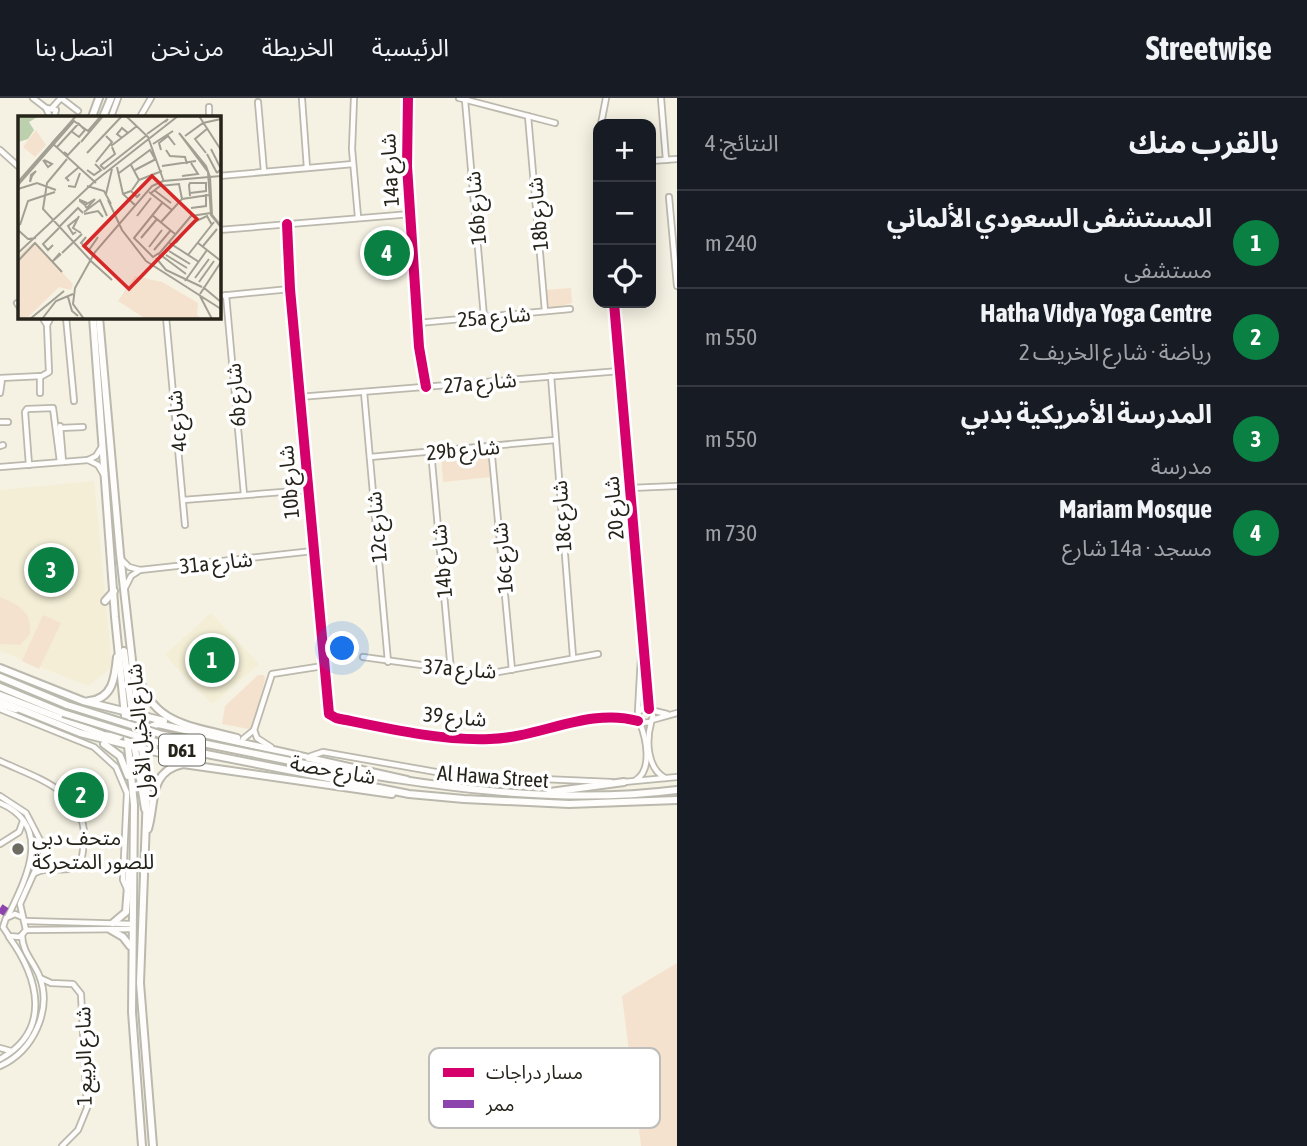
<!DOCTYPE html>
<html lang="ar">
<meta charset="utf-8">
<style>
:root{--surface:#171b24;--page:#242831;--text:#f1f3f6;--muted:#9ea1a6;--line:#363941;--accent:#0b8043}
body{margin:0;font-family:"Asap Condensed","Noto Sans Arabic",sans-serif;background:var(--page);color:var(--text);direction:rtl}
.controls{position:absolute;right:21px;top:21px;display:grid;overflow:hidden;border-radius:14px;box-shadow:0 4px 18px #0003}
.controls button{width:63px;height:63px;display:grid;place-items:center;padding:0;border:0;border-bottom:2px solid var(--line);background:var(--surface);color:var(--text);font:35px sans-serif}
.you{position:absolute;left:343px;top:551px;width:24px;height:24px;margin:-18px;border:5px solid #fff;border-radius:50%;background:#1a73e8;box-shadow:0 0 0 10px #1a73e833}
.badge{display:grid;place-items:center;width:46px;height:46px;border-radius:50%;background:var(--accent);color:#fff;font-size:23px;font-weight:700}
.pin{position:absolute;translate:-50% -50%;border:4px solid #fff;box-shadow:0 2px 7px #0006}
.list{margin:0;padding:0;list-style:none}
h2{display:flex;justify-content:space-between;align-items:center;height:91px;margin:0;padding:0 28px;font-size:30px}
h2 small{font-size:23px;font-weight:400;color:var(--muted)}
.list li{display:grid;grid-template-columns:46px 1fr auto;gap:21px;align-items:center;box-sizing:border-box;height:98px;padding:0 28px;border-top:2px solid var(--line)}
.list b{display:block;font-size:26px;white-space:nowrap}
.list p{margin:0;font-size:23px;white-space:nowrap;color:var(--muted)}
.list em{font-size:23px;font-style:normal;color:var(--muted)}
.icon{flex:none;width:38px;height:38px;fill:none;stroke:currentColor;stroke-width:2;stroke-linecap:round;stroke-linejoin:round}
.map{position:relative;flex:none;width:677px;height:1048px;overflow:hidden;direction:ltr}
header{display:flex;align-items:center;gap:42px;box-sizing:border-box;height:98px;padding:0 35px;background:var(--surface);border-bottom:2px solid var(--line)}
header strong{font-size:33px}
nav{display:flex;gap:38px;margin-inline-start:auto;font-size:24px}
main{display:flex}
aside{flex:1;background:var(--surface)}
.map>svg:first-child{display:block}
</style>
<header>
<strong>Streetwise</strong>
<nav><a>الرئيسية</a><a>الخريطة</a><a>من نحن</a><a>اتصل بنا</a></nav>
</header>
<main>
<aside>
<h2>بالقرب منك<small>النتائج: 4</small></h2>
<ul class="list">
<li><span class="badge">1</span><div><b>المستشفى السعودي الألماني</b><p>مستشفى</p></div><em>240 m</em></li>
<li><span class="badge">2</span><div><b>Hatha Vidya Yoga Centre</b><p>رياضة · شارع الخريف 2</p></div><em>550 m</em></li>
<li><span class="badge">3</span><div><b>المدرسة الأمريكية بدبي</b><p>مدرسة</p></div><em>550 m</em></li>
<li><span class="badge">4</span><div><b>Mariam Mosque</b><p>مسجد · 14a شارع</p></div><em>730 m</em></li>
</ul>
</aside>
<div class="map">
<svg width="677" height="1048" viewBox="0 0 677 1048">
<rect width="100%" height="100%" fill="#f5f2e3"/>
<g fill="#f3eed5">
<path d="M94,383L112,569L88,588L0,553V392Z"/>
<path d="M211,515L259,566L212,606L165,557Z"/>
</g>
<g fill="#f5e2ce">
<path d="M571,190L572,205L550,211L547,208L545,192Z"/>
<path d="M484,353L485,360L490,359L492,379L443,384L441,357Z"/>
<path d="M0,499C20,508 31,512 30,536L20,547L0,546Z"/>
<path d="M43,517L61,525L39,571L22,563Z"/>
<path d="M258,577H264L265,581L254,632L222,626L225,608Z"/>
<path d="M677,865V1048H641L622,898Z"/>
</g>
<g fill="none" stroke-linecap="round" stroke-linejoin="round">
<defs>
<g id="minor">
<path d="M33,0L46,10"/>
<path d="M354,0L352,51L358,119"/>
<path d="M408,0L407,68L419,249L426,288"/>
<path d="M459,0L555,25"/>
<path d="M661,0L666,62"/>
<path d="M302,1L307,70"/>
<path d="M465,2L484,219"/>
<path d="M258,4L264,74"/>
<path d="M209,9V19"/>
<path d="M51,11L61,0L78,13"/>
<path d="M528,18L545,213"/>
<path d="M50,19L46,10L56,12L54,19"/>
<path d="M111,19L118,0"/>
<path d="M140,19L151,0"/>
<path d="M601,26L606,0"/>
<path d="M0,52L19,69"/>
<path d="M651,63L677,61"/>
<path d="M219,78L353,66"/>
<path d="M669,99L677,188"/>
<path d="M287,126L290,191L329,616L336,620C385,630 440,643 490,641C539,640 589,609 638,623"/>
<path d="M219,132L411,116"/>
<path d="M226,197L244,397"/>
<path d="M219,198L290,191"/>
<path d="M17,205L19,208"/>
<path d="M614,205L649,611"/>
<path d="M42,219L47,227L51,219"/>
<path d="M66,219L74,303"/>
<path d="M166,219L185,427"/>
<path d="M418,225L570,211"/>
<path d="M551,278L573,559"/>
<path d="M0,280L42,278L49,274L47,227"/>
<path d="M364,294L388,564"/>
<path d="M0,295L2,281"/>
<path d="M40,295V278"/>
<path d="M299,299L620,273"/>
<path d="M0,324H8"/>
<path d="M60,328L63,364"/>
<path d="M60,330L83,329"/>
<path d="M0,348L3,347"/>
<path d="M491,348L512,572"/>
<path d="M431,353L451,573"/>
<path d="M370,359L555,342"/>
<path d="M88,362L98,367L104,377"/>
<path d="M29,367L25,314L27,311L53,310L60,364"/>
<path d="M0,369L88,362L96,358L101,350"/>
<path d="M630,390L677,388"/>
<path d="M183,402L308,392"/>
<path d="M122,462L129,469L140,472L313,453"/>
<path d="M124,492L131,478L140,472"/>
<path d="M363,559L487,576L598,556"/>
<path d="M0,607L16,612"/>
<path d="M0,611L94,649L116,669L127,695L123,782L127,791"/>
<path d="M650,612L653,618L651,624L640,625L637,617L642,610L667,616"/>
<path d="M638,613L641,559"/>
<path d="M652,622L677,615"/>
<path d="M651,625C646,643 647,670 665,680"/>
<path d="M254,632L257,640L271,649"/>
<path d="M243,641L254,632L272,576L323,568"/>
<path d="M311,658L323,654L453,677L611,684"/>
<path d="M0,663C34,679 86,693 84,740C83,749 84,758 79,767C66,776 50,767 35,775"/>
<path d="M636,682C653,671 646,640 640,625"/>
<path d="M624,684L677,679"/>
<path d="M0,698L26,715L40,742L38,766L20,806L26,832L20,839L9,838L3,829L6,820L15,816L22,819"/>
<path d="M0,705C54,728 26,781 8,818"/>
<path d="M0,746L19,734L23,723"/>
<path d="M26,823L131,826"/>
<path d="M26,832L131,831"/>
<path d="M40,880L51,885L73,886L81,896L87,1010L78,1032L62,1048"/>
<path d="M0,950L11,953"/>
<path d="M0,961C53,932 38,879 9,839"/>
<path d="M0,968C33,953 53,912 39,877C33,863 22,853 22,837"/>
</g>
<g id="major">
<path d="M92,19L99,0"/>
<path d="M103,19L111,0"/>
<path d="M93,219L115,519L134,707L132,914L142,1048"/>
<path d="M99,219L120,456L147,695L140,885L153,1048"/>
<path d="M105,503L114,493"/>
<path d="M124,553L134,629"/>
<path d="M0,570L83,603L164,623"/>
<path d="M137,575C153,628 190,627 237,640"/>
<path d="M0,579L67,607"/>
<path d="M0,589L63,615"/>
<path d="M0,597L104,637L118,639L128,632"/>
<path d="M0,603L80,635L192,663"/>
<path d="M89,603C113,601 115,579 117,559"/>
<path d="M132,633L145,711"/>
<path d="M140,633L158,626L407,682"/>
<path d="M104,646L120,658L128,678"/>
<path d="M305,666C428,687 552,708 677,692"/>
<path d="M303,675L409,696L464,701L569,706L677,702"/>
<path d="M550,694L624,684"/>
<path d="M148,731C156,705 148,673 183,666L392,696"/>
<path d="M113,825L126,814L129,775"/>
<path d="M111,832L123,839L130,848"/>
</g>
</defs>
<use href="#minor" stroke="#bbb8ad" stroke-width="8"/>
<use href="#major" stroke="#bbb8ad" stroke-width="10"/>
<use href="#minor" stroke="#fefdfb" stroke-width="4.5"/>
<use href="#major" stroke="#fefdfb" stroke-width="6"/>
<defs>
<g id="major-bridge">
<path d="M67,607L163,637L305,666"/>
<path d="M63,615L176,650L303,675"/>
</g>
</defs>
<use href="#major-bridge" stroke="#bbb8ad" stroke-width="10" stroke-linecap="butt"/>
<use href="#major-bridge" stroke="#fefdfb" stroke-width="6"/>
<path stroke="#8e44ad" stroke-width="9" stroke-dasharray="18 9" stroke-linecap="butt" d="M0,810L6,814"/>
<defs>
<g id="cycleway">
<path d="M408,0L407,68L419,249L426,289"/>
<path d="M287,126L290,191L329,616L336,620C385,630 440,643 490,641C539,640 589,609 638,623"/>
<path d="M614,205L649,611"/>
</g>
</defs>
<use href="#cycleway" stroke="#fff" stroke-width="15"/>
<use href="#cycleway" stroke="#d6006c" stroke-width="10"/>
</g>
<circle fill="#6e6c60" stroke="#fff" stroke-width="2.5" cx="18" cy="751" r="7"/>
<g text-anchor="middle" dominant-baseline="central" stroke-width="7" stroke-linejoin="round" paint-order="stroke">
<rect fill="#fff" stroke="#67665f" stroke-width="2" x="159" y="636.5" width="46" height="31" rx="5"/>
<g font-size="19" font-weight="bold" fill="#26241a">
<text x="182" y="652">D61</text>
</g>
<g font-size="21" fill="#26241a" stroke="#fff">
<text transform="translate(389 72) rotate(-93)">14a شارع</text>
<text transform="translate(475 110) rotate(-95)">16b شارع</text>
<text transform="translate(537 116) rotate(-95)">18b شارع</text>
<text transform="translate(494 218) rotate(-5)">25a شارع</text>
<text transform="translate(480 284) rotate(-5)">27a شارع</text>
<text transform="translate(235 297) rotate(-95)">6b شارع</text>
<text transform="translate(176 323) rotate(-95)">4c شارع</text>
<text transform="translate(463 351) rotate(-5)">29b شارع</text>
<text transform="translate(288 384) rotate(-95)">10b شارع</text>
<text transform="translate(613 410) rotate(-95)">شارع 20</text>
<text transform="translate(561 418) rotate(-94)">18c شارع</text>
<text transform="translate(376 429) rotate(-95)">12c شارع</text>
<text transform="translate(502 460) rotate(-95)">16c شارع</text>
<text transform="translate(441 463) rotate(-95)">14b شارع</text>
<text transform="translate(216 464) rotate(-6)">31a شارع</text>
<text transform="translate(460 570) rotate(4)">37a شارع</text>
<text transform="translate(455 618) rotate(5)">شارع 39</text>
<text transform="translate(139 633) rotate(-95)">شارع الخيل الأول</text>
<text transform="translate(333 671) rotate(10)">شارع حصة</text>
<text transform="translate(493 678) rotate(4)">Al Hawa Street</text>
<text transform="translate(83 958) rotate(-91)">شارع الربيع 1</text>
</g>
<g font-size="21" fill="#26241a" stroke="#fff" text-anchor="start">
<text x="32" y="739">متحف دبي<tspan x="32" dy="24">للصور المتحركة</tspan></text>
</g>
</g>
<g transform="translate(18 18)">
<rect width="203" height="203" fill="#f5f2e3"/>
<path d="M18,14L28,29L17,41L5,31ZM16,126L55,168L53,174L41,171L8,203H0V140ZM117,160L144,166L170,181L180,187L179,199L184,203H128L100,185Z" fill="#f5e2ce"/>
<path d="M21,0L11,6L16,14L10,23L0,26V0Z" fill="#bcd0ae"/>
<path fill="none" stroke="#a2a093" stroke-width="2" d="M108,0L130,21L146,66M181,0L203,34M53,15L61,21L67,14L60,7M42,18L34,27L78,67M129,18L150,3L147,6M167,20L185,7L203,3M104,22L99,18L104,12L110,17M63,26L85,0M135,28L155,15M93,30L119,10M39,31L61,7M193,33L203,53L199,57M143,34L141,27L150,20L157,29M148,34L152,40L167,41L169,48M46,36L50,39L62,26M69,37L104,0M188,37L177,23L190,12M189,38L199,57M49,43L29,67L25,93L74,146M25,44L30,51L34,48L26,44M78,46L94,26L88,20M82,49L86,53L129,19M83,49L97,38L94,31M113,49L121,64L114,74M144,50L178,45M99,51L105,78L118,90M69,54L76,59L83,54L77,48M117,54L138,43M18,55L14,60L12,66L13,59ZM101,57L132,34L137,43M164,60L180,58L173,47M121,64L144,55M51,65L48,62L61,51M0,66L58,0M0,69L56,5L70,15L83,0M50,70L57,71L62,57M69,70L86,75L93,88M0,73L19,67L38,74M136,74L153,87M131,76L154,94M133,77L142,70L161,68L164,83M172,77L188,75V67H172L171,69L172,80M88,78L94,53M105,78L113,75L119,81L122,78M90,84L104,114L128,145L203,193M67,89L77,83L69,92L68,91L67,89L62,85V84L69,87M173,92L188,90V78M66,96L82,84L89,100M66,98L80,95L85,101M134,99L157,118M61,100L55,112L63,117M119,100L133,82M143,106L164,83L191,79M174,107L189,100L194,109M2,109L10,85L37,76M42,110L60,92L65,97M203,110L194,99L192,61L188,50L161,17L190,56L193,99L203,111M0,114L10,123L18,122M58,116L55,118L50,110L60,102M68,121L63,127L71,134L80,121M123,122L139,103M150,126L181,146M158,127L172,109M180,127L203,145M35,129L30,134L25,128L41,112M185,130L199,113M131,131L144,114M136,134L153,114M151,135L172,148M0,137L77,65L160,0M42,137L35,145L43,138M44,137L64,118M141,137L135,141L116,122L145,86M140,139L173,100L193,97M148,139L169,152M170,139L196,106M144,140L168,158M138,142L148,154L184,171M0,145L17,127L44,156M74,146L94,164M177,162L191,143M167,165L189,134M181,166L196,145M185,171L203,186M182,178L203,146M182,180L194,203M50,181L54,195L60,200M12,203L46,175M24,203L38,185L55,178M66,203L55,188L57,172L77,136L134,70L145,65L203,60"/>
<path fill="#d62828" fill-opacity="0.15" stroke="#d62828" stroke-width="3.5" d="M134,60L179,103L111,173L66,130Z"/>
<rect width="203" height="203" fill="none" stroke="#26241a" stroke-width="3.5"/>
</g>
<rect x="429" y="950" width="231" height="80" rx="10" fill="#fff" stroke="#bebdba" stroke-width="2"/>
<rect x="443" y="970" width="31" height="9" fill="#d6006c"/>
<rect x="443" y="1002" width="31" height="8" fill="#8e44ad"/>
<g font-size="19" fill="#26241a">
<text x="486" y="981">مسار دراجات</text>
<text x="486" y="1013">ممر</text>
</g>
</svg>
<div class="controls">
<button>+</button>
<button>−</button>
<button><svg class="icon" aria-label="locate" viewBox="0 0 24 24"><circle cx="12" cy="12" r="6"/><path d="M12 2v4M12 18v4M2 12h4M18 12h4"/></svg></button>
</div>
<div class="you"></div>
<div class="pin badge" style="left:212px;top:562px">1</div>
<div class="pin badge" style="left:81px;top:697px">2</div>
<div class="pin badge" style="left:51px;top:472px">3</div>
<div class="pin badge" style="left:387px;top:155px">4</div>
</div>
</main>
